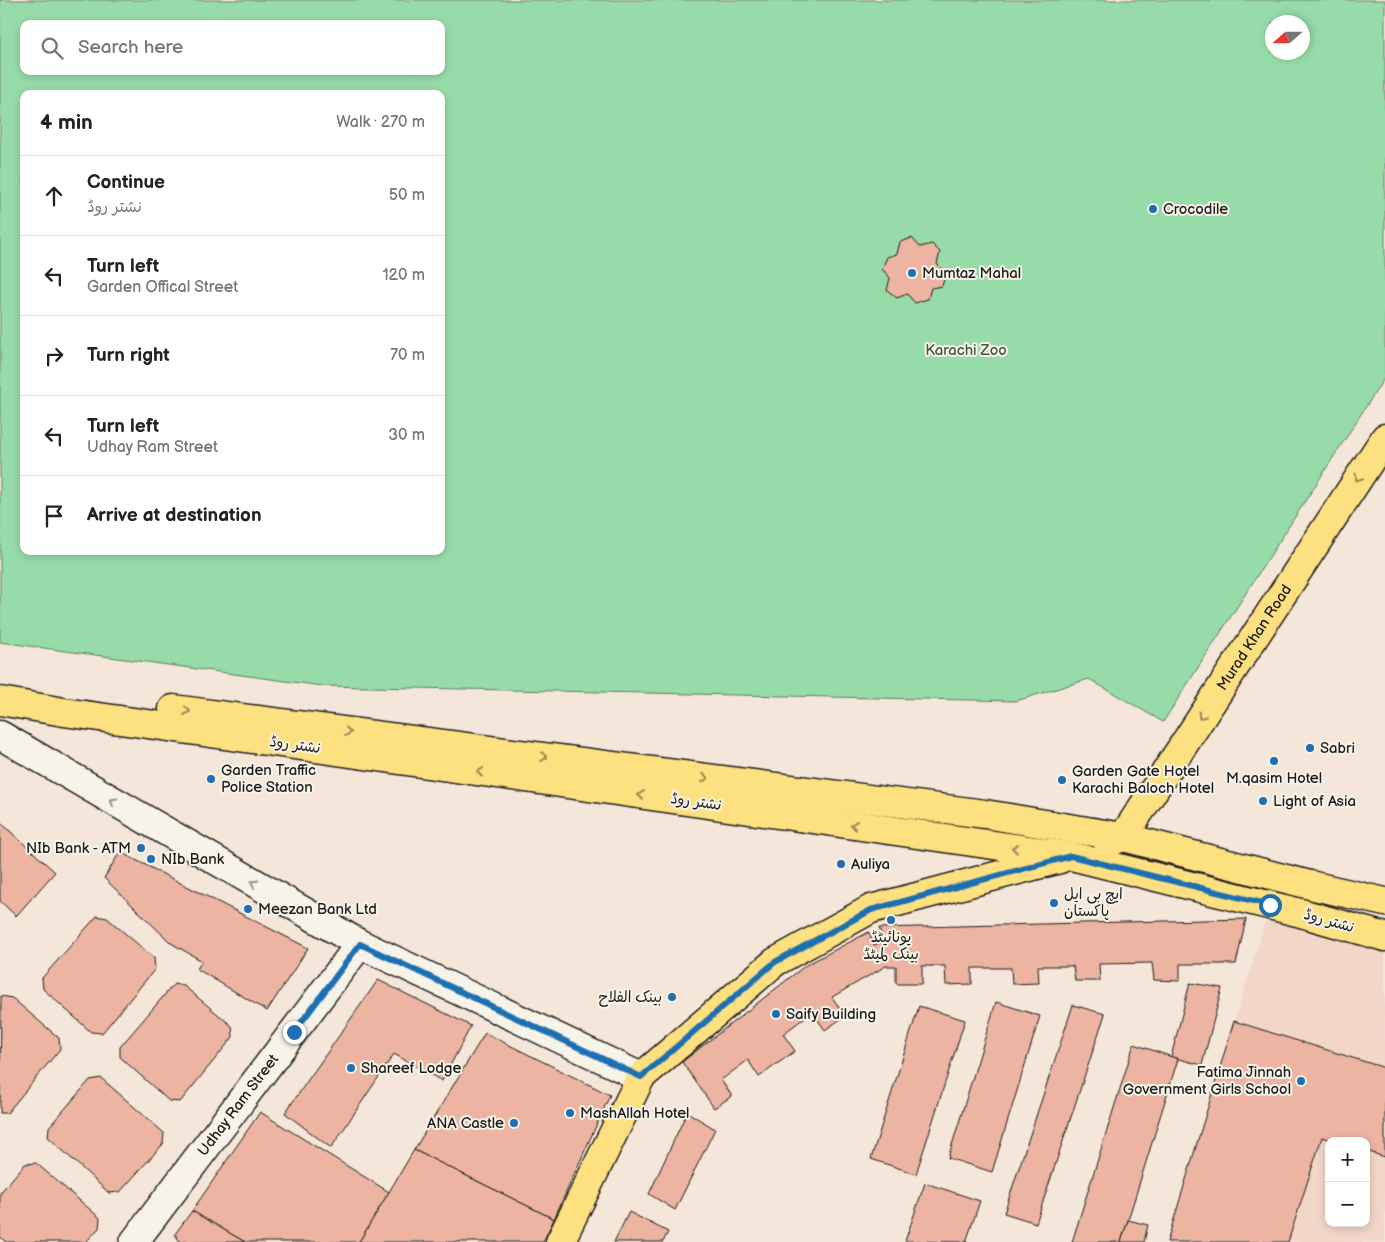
<!DOCTYPE html>
<meta charset="utf-8">
<style>
:root{--surface:#fff;--page:#f2f2f2;--text:#222;--muted:#767676;--line:#e0e0e0}
body{margin:0;font-family:"Balsamiq Sans","Playpen Sans Arabic",sans-serif;background:var(--page);color:var(--text)}
.controls{position:absolute;right:15px;bottom:15px;display:grid;overflow:hidden;border-radius:10px;box-shadow:0 2px 8px #0003}
.controls button{width:45px;height:45px;display:grid;place-items:center;padding:0;border:0;border-bottom:1px solid var(--line);background:var(--surface);color:var(--text);font:25px sans-serif}
.compass{position:absolute;left:1265px;top:15px;width:45px;height:45px;border-radius:50%;background:var(--surface);box-shadow:0 2px 8px #0003;rotate:249deg}
.stop{position:absolute;width:15px;height:15px;margin:-11px;border:4px solid #1f6fb2;border-radius:50%;background:#fff}
.stop.end{background:#1f6fb2;border-color:#fff;box-shadow:0 1px 5px #0008}
.list{margin:0;padding:0;list-style:none}
h2{display:flex;justify-content:space-between;align-items:center;height:65px;margin:0;padding:0 20px;font-size:21px}
h2 small{font-size:16px;font-weight:400;color:var(--muted)}
.list li{display:grid;grid-template-columns:32px 1fr auto;gap:15px;align-items:center;box-sizing:border-box;height:80px;padding:0 20px;border-top:1px solid var(--line)}
.list b{display:block;font-size:19px;white-space:nowrap}
.list p{margin:0;font-size:16px;white-space:nowrap;color:var(--muted)}
.list em{font-size:16px;font-style:normal;color:var(--muted)}
.icon{flex:none;width:28px;height:28px;fill:none;stroke:currentColor;stroke-width:2;stroke-linecap:round;stroke-linejoin:round}
.map{position:relative;flex:none;width:1385px;height:1242px;overflow:hidden}
.search{position:absolute;background:var(--surface);box-shadow:0 2px 8px #0003;left:20px;top:20px;width:425px;height:55px;display:flex;align-items:center;gap:12px;box-sizing:border-box;padding:0 18px;border-radius:10px;color:var(--muted);font-size:19px}
.panel{position:absolute;background:var(--surface);box-shadow:0 2px 8px #0003;left:20px;top:90px;width:425px;height:465px;border-radius:10px}
.map>svg:first-child{display:block}
</style>
<div class="map">
<svg width="1385" height="1242" viewBox="0 0 1385 1242">
<rect width="100%" height="100%" fill="#f5e6da"/>
<filter id="ink" filterUnits="userSpaceOnUse"><feTurbulence type="fractalNoise" baseFrequency=".02" numOctaves="2"/><feDisplacementMap in="SourceGraphic" scale="10" xChannelSelector="R" yChannelSelector="G"/><feConvolveMatrix kernelMatrix="1 2 1 2 8 2 1 2 1" color-interpolation-filters="sRGB"/></filter>
<g filter="url(#ink)">
<path fill="#f2d7c9" fill-rule="evenodd" d="M1270,905L1385,938V1242H1167ZM1329,1141H1366V1223H1329Z"/>
<path fill="#97dca8" stroke="#5a7c62" fill-rule="evenodd" d="M0,0H1385V377L1163,722L1089,679L1016,701L322,686L0,642ZM1272,22H1302V52H1272ZM24,24H441V71H24ZM24,94H441V551H24Z"/>
<g fill="#ecb4a1" stroke="#1c1c1c">
<path d="M912,238L920,247L932,244L940,252L937,264L946,273L942,286L931,288L928,299L915,303L907,294L897,298L887,290L890,278L882,269L887,257L897,254L900,242Z"/>
<path d="M0,822L55,872L16,916L0,901Z"/>
<path d="M120,852L308,948L267,1011L197,969L202,961L171,943L104,878Z"/>
<path d="M97,916L107,918L154,958L155,969L102,1033L91,1032L43,989L42,978Z"/>
<path d="M1246,919L1236,964H1180V981L1154,980L1152,963L1099,964L1100,981H1075L1073,966H1038L1039,983L1012,984L1011,968H972V984L946,985L945,966H922V984H896V966H886L832,997L845,1016L825,1030L812,1012L783,1034L795,1051L759,1077L748,1060L721,1080L732,1096L714,1108L682,1062L806,965L869,932L874,945L884,941L879,928Z"/>
<path d="M378,980L471,1026L442,1081L394,1054L331,1148L285,1113Z"/>
<path d="M1190,983L1222,988L1202,1065L1171,1057Z"/>
<path d="M174,984L184,986L232,1026L233,1037L180,1102L169,1101L120,1057V1047Z"/>
<path d="M1,996L12,998L59,1038L60,1049L7,1113H0Z"/>
<path d="M996,1002L1040,1016L992,1172L948,1158Z"/>
<path d="M1073,1005L1105,1014L1036,1223L1004,1213Z"/>
<path d="M919,1006L965,1020L916,1174L871,1159Z"/>
<path d="M1234,1021L1385,1068V1157L1366,1151V1141H1333L1322,1137L1288,1242H1167Z"/>
<path d="M485,1033L610,1095L554,1219L414,1150Z"/>
<path d="M1134,1044L1178,1059L1128,1220L1121,1242H1072Z"/>
<path d="M101,1078L164,1133L163,1144L120,1192L109,1193L48,1137L49,1127L90,1080Z"/>
<path d="M260,1112L389,1192L359,1242H245L192,1211Z"/>
<path d="M687,1112L715,1129L675,1210L649,1194Z"/>
<path d="M414,1150L554,1219L543,1242H359Z"/>
<path d="M36,1163L100,1218L99,1228L86,1242H6L0,1237V1193L25,1164Z"/>
<path d="M925,1183L980,1201L966,1242L905,1241Z"/>
<path d="M192,1211L245,1242H180L175,1234Z"/>
<path d="M629,1212L668,1232L663,1242H614Z"/>
<path d="M1128,1220L1148,1225L1144,1242H1121Z"/>
</g>
<g fill="none" stroke-linecap="round" stroke-linejoin="round">
<defs>
<g id="minor">
<path d="M0,735L360,944L641,1077"/>
<path id="s1" d="M134,1242L360,944"/>
</g>
<g id="major">
<path d="M0,701L64,712L1071,856L1301,913L1385,937"/>
<path d="M173,709L985,814L1123,837L1310,885L1385,902"/>
<path id="s2" d="M1108,843L1123,837L1385,438"/>
<path d="M560,1242L641,1077L775,962L871,909L1060,859"/>
</g>
</defs>
<use href="#minor" stroke="#1c1c1c" stroke-width="31"/>
<use href="#major" stroke="#1c1c1c" stroke-width="31"/>
<use href="#minor" stroke="#f7f3e8" stroke-width="28"/>
<use href="#major" stroke="#fde080" stroke-width="28"/>
</g>
<defs><path id="oneway-chevron" d="M-2-3.5L2.5 0L-2 3.5" fill="none" stroke-width="1.6" stroke-linecap="round" stroke-linejoin="round" transform="scale(1.25)"/></defs>
<g stroke="#988853">
<use href="#oneway-chevron" transform="translate(1358 478) rotate(123)"/>
<use href="#oneway-chevron" transform="translate(187 711) rotate(7)"/>
<use href="#oneway-chevron" transform="translate(1201 716) rotate(123)"/>
<use href="#oneway-chevron" transform="translate(348 732) rotate(7)"/>
<use href="#oneway-chevron" transform="translate(544 757) rotate(7)"/>
<use href="#oneway-chevron" transform="translate(480 772) rotate(-172)"/>
<use href="#oneway-chevron" transform="translate(705 778) rotate(7)"/>
<use href="#oneway-chevron" transform="translate(641 795) rotate(-172)"/>
<use href="#oneway-chevron" transform="translate(854 825) rotate(-172)"/>
<use href="#oneway-chevron" transform="translate(1015 848) rotate(-172)"/>
</g>
<g stroke="#94928c">
<use href="#oneway-chevron" transform="translate(113 801) rotate(-150)"/>
<use href="#oneway-chevron" transform="translate(254 883) rotate(-150)"/>
</g>
</g>
<g fill="none" stroke-linecap="round" stroke-linejoin="round" filter="url(#ink)">
<path stroke="#1f6fb2" stroke-width="6" d="M294,1032L360,944L641,1077L775,962L871,910L1071,856L1270,905"/>
</g>
<g fill="#1f6fb2" stroke="#f7f3e8" stroke-width="2">
<circle cx="1153" cy="209" r="5"/>
<circle cx="912" cy="273" r="5"/>
<circle cx="1310" cy="748" r="5"/>
<circle cx="1274" cy="761" r="5"/>
<circle cx="211" cy="779" r="5"/>
<circle cx="1062" cy="780" r="5"/>
<circle cx="1263" cy="801" r="5"/>
<circle cx="141" cy="848" r="5"/>
<circle cx="151" cy="859" r="5"/>
<circle cx="841" cy="864" r="5"/>
<circle cx="1054" cy="903" r="5"/>
<circle cx="248" cy="909" r="5"/>
<circle cx="891" cy="920" r="5"/>
<circle cx="672" cy="997" r="5"/>
<circle cx="776" cy="1014" r="5"/>
<circle cx="351" cy="1068" r="5"/>
<circle cx="1301" cy="1081" r="5"/>
<circle cx="570" cy="1113" r="5"/>
<circle cx="514" cy="1123" r="5"/>
</g>
<g text-anchor="middle" dominant-baseline="central" stroke-width="4" stroke-linejoin="round" paint-order="stroke">
<g font-size="15" fill="#1c1c1c" stroke="#f7f3e8" text-anchor="start">
<text x="1163" y="209">Crocodile</text>
<text x="922" y="273">Mumtaz Mahal</text>
<text x="1320" y="748">Sabri</text>
<text x="221" y="770">Garden Traffic<tspan x="221" dy="17">Police Station</tspan></text>
<text x="1072" y="771">Garden Gate Hotel<tspan x="1072" dy="17">Karachi Baloch Hotel</tspan></text>
<text x="1274" y="778" text-anchor="middle">M.qasim Hotel</text>
<text x="1273" y="801">Light of Asia</text>
<text x="131" y="848" text-anchor="end">NIb Bank - ATM</text>
<text x="161" y="859">NIb Bank</text>
<text x="851" y="864">Auliya</text>
<text x="1064" y="894">ایچ بی ایل<tspan x="1064" dy="17">پاکستان</tspan></text>
<text x="258" y="909">Meezan Bank Ltd</text>
<text x="891" y="937" text-anchor="middle">یونائیٹڈ<tspan x="891" dy="17">بینک لمیٹڈ</tspan></text>
<text x="662" y="997" text-anchor="end">بینک الفلاح</text>
<text x="786" y="1014">Saify Building</text>
<text x="361" y="1068">Shareef Lodge</text>
<text x="1291" y="1072" text-anchor="end">Fatima Jinnah<tspan x="1291" dy="17">Government Girls School</tspan></text>
<text x="580" y="1113">MashAllah Hotel</text>
<text x="504" y="1123" text-anchor="end">ANA Castle</text>
</g>
<g font-size="15" fill="#415646" stroke="#f7f3e8">
<text x="966" y="350">Karachi Zoo</text>
</g>
<g font-size="15" fill="#1c1c1c" stroke="#f7f3e8">
<text stroke="none"><textPath href="#s2" startOffset="255">Murad Khan Road</textPath></text>
<text transform="translate(295 745) rotate(8)">نشتر روڈ</text>
<text transform="translate(696 802) rotate(8)">نشتر روڈ</text>
<text transform="translate(1329 921) rotate(16)">نشتر روڈ</text>
<text stroke="none"><textPath href="#s1" startOffset="172">Udhay Ram Street</textPath></text>
</g>
</g>
</svg>
<div class="controls">
<button>+</button>
<button>−</button>
</div>
<svg class="compass" viewBox="-18 -18 36 36"><path d="M0-13l5 13h-10z" fill="#e53935"/><path d="M0 13l5-13h-10z" fill="#767676"/></svg>
<div class="stop" style="left:1270px;top:905px"></div>
<div class="stop end" style="left:294px;top:1032px"></div>
<div class="search"><svg class="icon" aria-label="search" viewBox="0 0 24 24"><circle cx="10" cy="10" r="6"/><path d="M15 15l6 6"/></svg>Search here</div>
<section class="panel">
<h2>4 min<small>Walk · 270 m</small></h2>
<ul class="list">
<li><svg class="icon" aria-label="ahead" viewBox="0 0 24 24"><path d="M12 20V5M6 11l6-6 6 6"/></svg><div><b>Continue</b><p>نشتر روڈ</p></div><em>50 m</em></li>
<li><svg class="icon" aria-label="left" viewBox="0 0 24 24"><path d="M17 20v-9H6M10 6l-5 5 5 5"/></svg><div><b>Turn left</b><p>Garden Offical Street</p></div><em>120 m</em></li>
<li><svg class="icon" aria-label="right" viewBox="0 0 24 24"><path d="M7 20v-9h11M14 6l5 5-5 5"/></svg><div><b>Turn right</b></div><em>70 m</em></li>
<li><svg class="icon" aria-label="left" viewBox="0 0 24 24"><path d="M17 20v-9H6M10 6l-5 5 5 5"/></svg><div><b>Turn left</b><p>Udhay Ram Street</p></div><em>30 m</em></li>
<li><svg class="icon" aria-label="arrive" viewBox="0 0 24 24"><path d="M6 21V4h12l-3 4 3 4H6"/></svg><div><b>Arrive at destination</b></div></li>
</ul>
</section>
</div>
